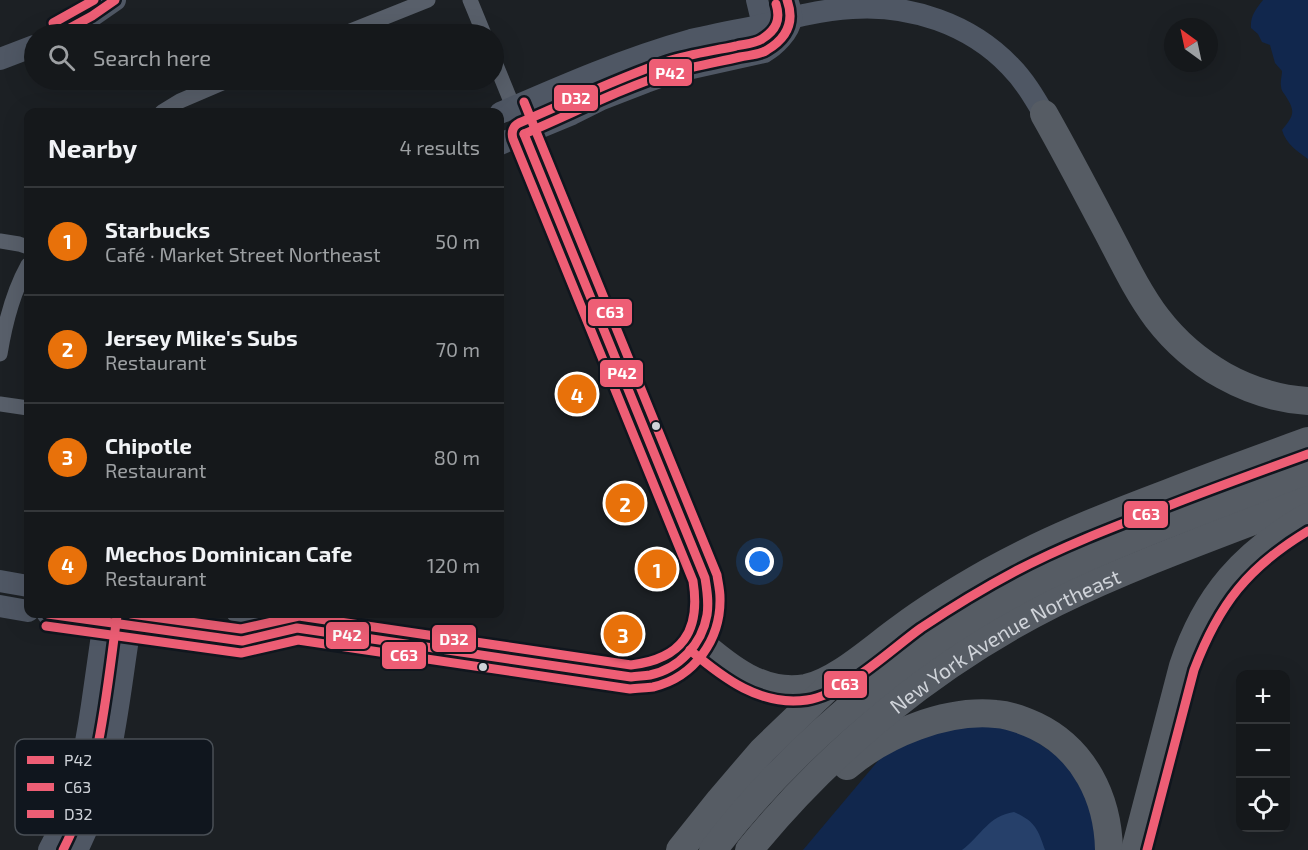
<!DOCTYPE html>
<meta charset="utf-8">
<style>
:root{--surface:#15181b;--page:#1e2124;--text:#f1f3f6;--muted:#9da0a3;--line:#34373a;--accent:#90949a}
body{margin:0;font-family:"Exo 2",sans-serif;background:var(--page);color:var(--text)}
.controls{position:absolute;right:18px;bottom:18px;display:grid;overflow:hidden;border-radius:12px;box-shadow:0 6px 24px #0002}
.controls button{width:54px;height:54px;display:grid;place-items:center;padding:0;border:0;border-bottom:2px solid var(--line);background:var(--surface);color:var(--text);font:30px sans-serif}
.compass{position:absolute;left:1164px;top:18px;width:54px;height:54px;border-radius:50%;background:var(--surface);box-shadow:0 6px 24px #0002;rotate:327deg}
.you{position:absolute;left:760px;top:562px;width:21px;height:21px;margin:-15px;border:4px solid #fff;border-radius:50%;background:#1a73e8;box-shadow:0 0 0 9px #1a73e833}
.badge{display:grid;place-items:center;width:39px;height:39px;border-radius:50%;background:var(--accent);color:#fff;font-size:20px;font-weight:700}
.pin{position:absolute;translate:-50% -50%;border:3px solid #fff;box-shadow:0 2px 6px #0006}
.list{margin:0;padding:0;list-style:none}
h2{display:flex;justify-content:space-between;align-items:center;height:78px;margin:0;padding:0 24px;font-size:26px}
h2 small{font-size:20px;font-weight:400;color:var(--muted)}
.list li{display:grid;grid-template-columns:39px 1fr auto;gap:18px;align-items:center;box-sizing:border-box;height:108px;padding:0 24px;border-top:2px solid var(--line)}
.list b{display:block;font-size:22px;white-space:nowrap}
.list p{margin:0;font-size:20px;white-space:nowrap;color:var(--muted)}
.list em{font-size:20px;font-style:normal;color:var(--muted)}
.icon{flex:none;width:33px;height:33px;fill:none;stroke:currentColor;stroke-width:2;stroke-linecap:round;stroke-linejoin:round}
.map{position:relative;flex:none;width:1308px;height:850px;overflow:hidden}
.search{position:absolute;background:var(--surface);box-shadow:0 6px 24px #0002;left:24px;top:24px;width:480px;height:66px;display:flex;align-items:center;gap:15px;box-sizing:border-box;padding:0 21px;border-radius:33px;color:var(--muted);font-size:22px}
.panel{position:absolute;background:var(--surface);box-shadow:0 6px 24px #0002;left:24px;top:108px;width:480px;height:510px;border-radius:12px}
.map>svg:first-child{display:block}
</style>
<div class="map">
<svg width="1308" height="850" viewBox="0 0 1308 850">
<rect width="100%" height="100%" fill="#1c2024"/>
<g fill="#11274d">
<path d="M1263,0H1308V159C1297,151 1286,144 1282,130C1294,115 1296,112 1285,95C1283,92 1281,90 1281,86C1280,82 1282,76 1282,71L1275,63L1270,45L1262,42L1258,34L1251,28C1250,16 1256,9 1263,0Z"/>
<path d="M987,726L1018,729L1062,759L1087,795L1098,850H803L883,755L915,740L959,727Z"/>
</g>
<path fill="#26406a" d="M1014,812C1035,821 1038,829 1045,850H962C982,835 988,816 1014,812Z"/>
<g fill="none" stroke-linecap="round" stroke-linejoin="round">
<g stroke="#585f6a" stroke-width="15">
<path d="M470,0L484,34"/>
<path d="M343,34L428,0"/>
<path d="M162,112L180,101L229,80"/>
<path d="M0,241L19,244L28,247"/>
<path d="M0,354C5,323 13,292 28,265"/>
<path d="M0,404L28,408"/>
<path d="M234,614L264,618L297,628L631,677C671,677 707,646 709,605C709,592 706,581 702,569L494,60"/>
<path d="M130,625L242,641L295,628"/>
</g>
<g stroke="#4f5764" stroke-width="22">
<path d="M757,0L763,25"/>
<path d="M59,34L92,16L115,0"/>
<path d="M0,59L34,46"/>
<path d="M500,113C562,86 626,58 691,40C712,35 733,31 754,27C786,19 819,10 852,8C910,4 970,24 1010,66C1024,80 1034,97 1044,114"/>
<path d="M500,144L572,114L602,99L646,82L674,72L764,52C775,46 789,32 791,19C792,14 789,5 787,0"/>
<path d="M0,581L28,586"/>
<path d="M0,606L28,611"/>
<path d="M48,614L119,624"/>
<path d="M49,850C76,802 84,759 92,705C96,675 101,644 105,614"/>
<path d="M77,850C115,777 118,693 132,614"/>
</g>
<g stroke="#565c64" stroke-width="28">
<path d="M1044,114C1065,151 1085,189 1105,227C1121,257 1136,290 1157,318C1193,365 1248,397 1308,401"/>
<path d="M698,641C728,667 763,696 806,688C838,681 874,647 901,628C929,607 959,589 989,572C1046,540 1107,516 1168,493C1214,475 1261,458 1308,441"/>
<path d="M847,766C885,734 946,709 996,714C1010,715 1023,720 1036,726C1084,749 1108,798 1109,850"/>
<path d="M680,850L720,800L762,751L835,681"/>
<path d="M713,850C804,731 930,633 1064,569C1142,531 1226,503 1308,472"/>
<path id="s1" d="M749,850C832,748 937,662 1055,603C1137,563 1223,533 1308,500"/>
<path d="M1135,850L1183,666C1206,596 1244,553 1308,517"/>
</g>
<defs>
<g id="bus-1">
<path d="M59,34L92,16L115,0"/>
<path d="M524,134C574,113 621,88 673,72C695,66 718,62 740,57C749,55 760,55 767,50C787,38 795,22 787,0"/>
<path d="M48,614L242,641L297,628L631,677C637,676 644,676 650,675C679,669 702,644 707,615C709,602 707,590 705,578L524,134"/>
</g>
<g id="bus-2">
<path d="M46,626L241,653L298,640L630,689C638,688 646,688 653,687C695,677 721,639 720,598C720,590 718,582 717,575L524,102"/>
<path d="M690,650C723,678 761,707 807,700C845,694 889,651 921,628C951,608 982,589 1014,572C1063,546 1116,526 1168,506C1214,488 1261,471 1308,454"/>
<path d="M63,850C100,778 106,695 117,616"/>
<path d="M1147,850L1194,670C1219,604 1248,567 1308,531"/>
</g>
<g id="bus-3">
<path d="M53,23L94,0"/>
<path d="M131,614L241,629L299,616L631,665C682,659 701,631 693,581L513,139C511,132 513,126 519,123C569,102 617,78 668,61C690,54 713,51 736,46C744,44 755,44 762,39C776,30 781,20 776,4"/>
</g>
</defs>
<use href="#bus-1" stroke="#10161e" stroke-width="14"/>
<use href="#bus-2" stroke="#10161e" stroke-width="14"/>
<use href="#bus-3" stroke="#10161e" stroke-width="14"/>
<use href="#bus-1" stroke="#ee5e75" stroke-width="9"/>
<use href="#bus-2" stroke="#ee5e75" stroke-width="9"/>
<use href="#bus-3" stroke="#ee5e75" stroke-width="9"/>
</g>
<g fill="#cfd3d9" stroke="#10161e" stroke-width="2">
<circle cx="656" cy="426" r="5"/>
<circle cx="483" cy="667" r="5"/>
</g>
<g text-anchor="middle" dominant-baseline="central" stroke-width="6" stroke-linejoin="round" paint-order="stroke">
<g font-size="21" fill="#cfd3d9" stroke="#10161e">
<text stroke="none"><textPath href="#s1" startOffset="334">New York Avenue Northeast</textPath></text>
</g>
</g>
<rect x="15" y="739" width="198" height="96" rx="9" fill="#10161e" stroke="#494f56" stroke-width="1.5"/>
<rect x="27" y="756" width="27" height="8" fill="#ee5e75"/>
<rect x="27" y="783" width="27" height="8" fill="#ee5e75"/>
<rect x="27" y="810" width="27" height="8" fill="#ee5e75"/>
<g font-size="16" fill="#cfd3d9">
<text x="64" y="766">P42</text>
<text x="64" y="793">C63</text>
<text x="64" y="820">D32</text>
</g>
<g stroke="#10161e" stroke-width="2">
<rect x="648" y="58" width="45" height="29" rx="6" fill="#ee5e75"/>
<rect x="553" y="84" width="46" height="28" rx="6" fill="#ee5e75"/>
<rect x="587" y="298" width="46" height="29" rx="6" fill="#ee5e75"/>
<rect x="599" y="359" width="45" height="29" rx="6" fill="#ee5e75"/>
<rect x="1123" y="500" width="46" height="29" rx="6" fill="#ee5e75"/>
<rect x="325" y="621" width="45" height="29" rx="6" fill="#ee5e75"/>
<rect x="431" y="624" width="46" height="29" rx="6" fill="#ee5e75"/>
<rect x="381" y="641" width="46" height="29" rx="6" fill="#ee5e75"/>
<rect x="823" y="670" width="45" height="29" rx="6" fill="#ee5e75"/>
</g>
<g font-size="16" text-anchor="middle" font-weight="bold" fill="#fff">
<text x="670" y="79">P42</text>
<text x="576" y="104">D32</text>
<text x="610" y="318">C63</text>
<text x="622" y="379">P42</text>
<text x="1146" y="520">C63</text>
<text x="347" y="641">P42</text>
<text x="454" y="645">D32</text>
<text x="404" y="661">C63</text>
<text x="845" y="690">C63</text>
</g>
</svg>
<div class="controls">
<button>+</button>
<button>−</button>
<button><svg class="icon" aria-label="locate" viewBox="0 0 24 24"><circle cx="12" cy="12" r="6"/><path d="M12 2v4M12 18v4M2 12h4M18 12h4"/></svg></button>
</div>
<svg class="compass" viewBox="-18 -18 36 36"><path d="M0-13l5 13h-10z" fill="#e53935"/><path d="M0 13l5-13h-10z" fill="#9da0a3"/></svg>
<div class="you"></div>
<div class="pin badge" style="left:657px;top:569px;background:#e8710a">1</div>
<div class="pin badge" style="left:625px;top:503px;background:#e8710a">2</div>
<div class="pin badge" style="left:623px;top:634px;background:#e8710a">3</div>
<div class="pin badge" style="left:577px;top:394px;background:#e8710a">4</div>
<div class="search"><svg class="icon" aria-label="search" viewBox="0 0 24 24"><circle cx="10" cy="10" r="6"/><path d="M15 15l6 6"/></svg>Search here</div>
<section class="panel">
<h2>Nearby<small>4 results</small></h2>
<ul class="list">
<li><span class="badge" style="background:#e8710a">1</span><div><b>Starbucks</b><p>Café · Market Street Northeast</p></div><em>50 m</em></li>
<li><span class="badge" style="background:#e8710a">2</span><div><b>Jersey Mike's Subs</b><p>Restaurant</p></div><em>70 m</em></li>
<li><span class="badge" style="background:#e8710a">3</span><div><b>Chipotle</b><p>Restaurant</p></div><em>80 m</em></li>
<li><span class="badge" style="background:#e8710a">4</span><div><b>Mechos Dominican Cafe</b><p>Restaurant</p></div><em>120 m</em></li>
</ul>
</section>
</div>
